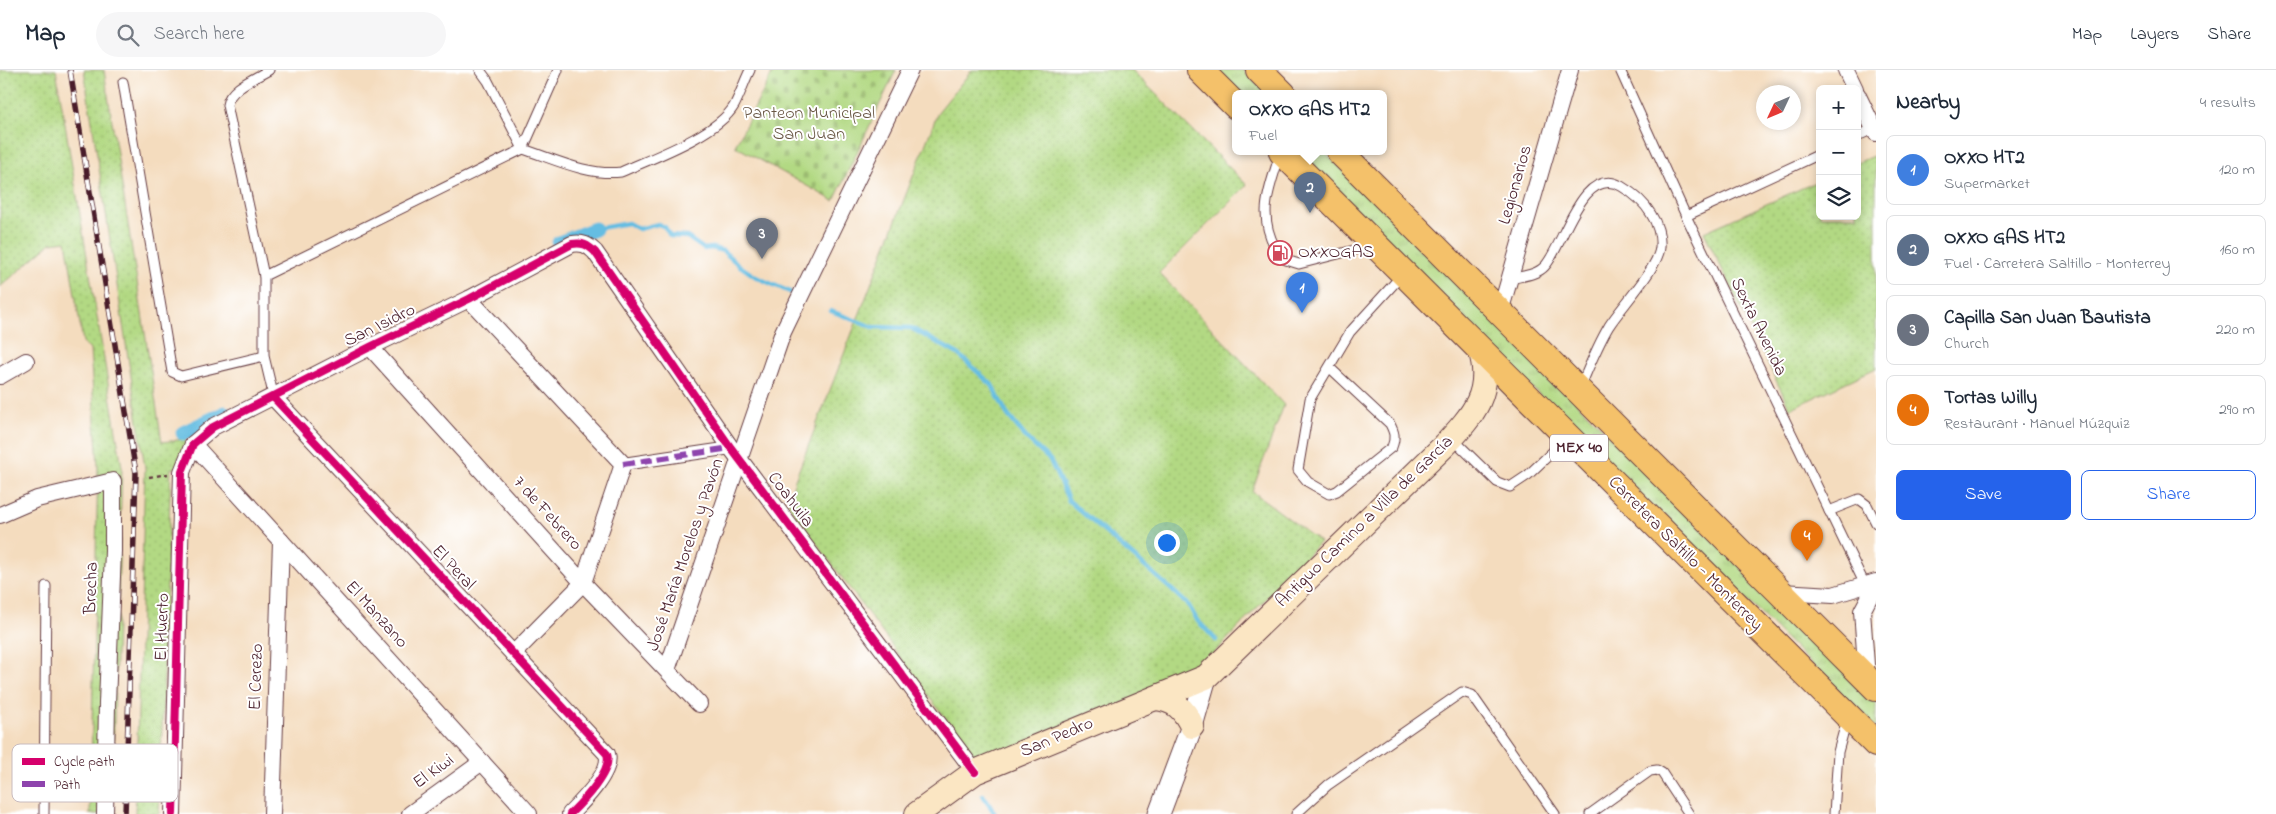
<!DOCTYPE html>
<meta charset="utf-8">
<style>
:root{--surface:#fff;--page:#f6f6f7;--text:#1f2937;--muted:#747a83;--line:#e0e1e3;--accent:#2563eb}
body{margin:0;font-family:"Indie Flower",sans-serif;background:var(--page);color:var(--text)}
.controls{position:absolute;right:15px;top:15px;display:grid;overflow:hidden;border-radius:8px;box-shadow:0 2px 8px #0003}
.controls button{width:45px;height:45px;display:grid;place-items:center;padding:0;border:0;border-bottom:1px solid var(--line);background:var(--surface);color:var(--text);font:25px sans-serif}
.compass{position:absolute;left:1756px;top:15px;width:45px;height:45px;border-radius:50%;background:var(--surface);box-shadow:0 2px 8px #0003;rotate:226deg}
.you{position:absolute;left:1166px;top:472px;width:18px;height:18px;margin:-12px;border:4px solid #fff;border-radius:50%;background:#1a73e8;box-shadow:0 0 0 8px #1a73e833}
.badge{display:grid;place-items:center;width:32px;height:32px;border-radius:50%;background:var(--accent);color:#fff;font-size:16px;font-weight:700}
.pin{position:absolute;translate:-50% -41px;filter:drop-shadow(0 1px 2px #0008)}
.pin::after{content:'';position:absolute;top:26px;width:18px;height:15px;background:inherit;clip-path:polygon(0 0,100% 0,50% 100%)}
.popup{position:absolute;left:1232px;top:20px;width:155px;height:65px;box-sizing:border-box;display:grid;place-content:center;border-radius:8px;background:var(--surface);filter:drop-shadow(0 1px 4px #0005);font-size:16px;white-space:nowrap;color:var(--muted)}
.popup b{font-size:19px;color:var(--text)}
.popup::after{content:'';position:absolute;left:50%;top:100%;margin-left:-10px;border:10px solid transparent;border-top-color:var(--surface)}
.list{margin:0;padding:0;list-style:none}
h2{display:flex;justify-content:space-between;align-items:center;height:65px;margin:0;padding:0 20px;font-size:21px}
h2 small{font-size:16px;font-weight:400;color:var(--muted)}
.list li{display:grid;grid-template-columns:32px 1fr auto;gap:15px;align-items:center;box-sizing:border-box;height:70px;margin:0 10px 10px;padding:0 10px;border:1px solid var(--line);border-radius:8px}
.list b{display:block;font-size:19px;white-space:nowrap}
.list p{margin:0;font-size:16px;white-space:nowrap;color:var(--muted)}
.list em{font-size:16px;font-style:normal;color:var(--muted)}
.actions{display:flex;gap:10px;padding:15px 20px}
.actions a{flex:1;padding:11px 0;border:1px solid var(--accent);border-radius:8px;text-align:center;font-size:18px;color:var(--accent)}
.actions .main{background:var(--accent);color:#fff}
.icon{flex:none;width:28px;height:28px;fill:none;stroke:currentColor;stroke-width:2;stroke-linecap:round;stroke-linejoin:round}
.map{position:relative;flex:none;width:1876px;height:744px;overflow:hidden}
header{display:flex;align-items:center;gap:30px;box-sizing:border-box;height:70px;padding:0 25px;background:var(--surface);border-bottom:1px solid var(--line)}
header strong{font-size:24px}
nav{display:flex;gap:28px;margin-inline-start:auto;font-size:18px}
.search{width:350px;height:45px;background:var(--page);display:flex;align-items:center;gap:12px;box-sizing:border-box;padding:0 18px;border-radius:28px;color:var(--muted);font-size:19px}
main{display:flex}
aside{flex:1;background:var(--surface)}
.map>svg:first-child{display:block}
</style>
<header>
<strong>Map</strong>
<div class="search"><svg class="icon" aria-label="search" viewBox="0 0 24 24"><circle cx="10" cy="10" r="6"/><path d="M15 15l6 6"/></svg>Search here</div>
<nav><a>Map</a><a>Layers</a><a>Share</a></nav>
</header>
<main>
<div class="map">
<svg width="1876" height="744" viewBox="0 0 1876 744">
<defs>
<pattern id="grass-dots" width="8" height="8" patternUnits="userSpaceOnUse" patternTransform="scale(1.25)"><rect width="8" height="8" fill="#b2d983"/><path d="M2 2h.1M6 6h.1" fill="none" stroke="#9bba71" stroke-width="1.8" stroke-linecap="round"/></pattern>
<pattern id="cemetery-stones" width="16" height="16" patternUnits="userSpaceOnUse" patternTransform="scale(1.25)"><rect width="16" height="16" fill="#b2d983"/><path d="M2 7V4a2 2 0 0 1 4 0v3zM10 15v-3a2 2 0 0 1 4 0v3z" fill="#9bba71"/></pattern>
<pattern id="park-tufts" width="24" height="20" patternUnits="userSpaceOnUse" patternTransform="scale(1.25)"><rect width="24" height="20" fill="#b2d983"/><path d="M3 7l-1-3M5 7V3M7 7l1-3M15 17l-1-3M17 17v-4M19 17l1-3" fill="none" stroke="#9bba71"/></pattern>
</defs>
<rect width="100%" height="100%" fill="#fff"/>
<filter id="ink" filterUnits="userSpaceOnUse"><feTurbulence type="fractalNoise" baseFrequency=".02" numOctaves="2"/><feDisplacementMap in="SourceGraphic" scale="10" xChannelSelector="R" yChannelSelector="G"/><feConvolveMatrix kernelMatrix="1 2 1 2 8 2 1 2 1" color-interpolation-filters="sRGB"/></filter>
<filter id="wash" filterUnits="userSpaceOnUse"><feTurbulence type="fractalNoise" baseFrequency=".0096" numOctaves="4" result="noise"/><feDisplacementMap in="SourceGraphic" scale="20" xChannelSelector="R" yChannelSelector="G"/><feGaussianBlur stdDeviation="1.12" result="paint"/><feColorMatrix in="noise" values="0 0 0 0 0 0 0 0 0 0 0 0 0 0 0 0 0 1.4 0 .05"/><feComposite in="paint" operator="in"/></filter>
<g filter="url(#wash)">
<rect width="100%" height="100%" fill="#f4dcbe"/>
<g fill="url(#grass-dots)" stroke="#7e7c57">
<path d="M0,0H56L122,397L111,744H90L98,396L90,280L83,272L66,171L51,173L0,217Z"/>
<path d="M84,0H104L162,372L186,369L184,399L171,398L159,744H135L145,398Z"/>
<path d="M972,0H1132L1247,115L1159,203L1284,335L1252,421L1320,472L1193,605L981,691L973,686L790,437L788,431L795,410L938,42Z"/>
<path d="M1873,86L1876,93V298L1790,339L1704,162L1820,110V146H1857V93Z"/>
</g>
<path fill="url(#cemetery-stones)" stroke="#7e7c57" d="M774,0H896L834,131L735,76Z"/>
<g fill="url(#park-tufts)" stroke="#7e7c57">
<path d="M1212,0H1243L1267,24H1236Z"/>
<path d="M1294,82H1324L1400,156L1876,632V658Z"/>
</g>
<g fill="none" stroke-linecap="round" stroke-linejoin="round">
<g stroke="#65bde2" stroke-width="4.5">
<path d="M595,159L628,153L639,159L658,154L665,157L670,166L687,167L704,179L712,178L723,181L740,196L756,207L792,223"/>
<path d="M831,241L873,257L911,258L958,284L992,315L1007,344L1028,370L1050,390L1069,431L1172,520L1189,536L1197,550L1216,570"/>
<path d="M983,725L995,744"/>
</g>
<g stroke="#65bde2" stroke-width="15">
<path d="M559,173L595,159"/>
<path d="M183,363L225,343"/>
</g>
</g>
</g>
<g filter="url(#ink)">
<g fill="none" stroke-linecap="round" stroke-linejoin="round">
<defs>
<g id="service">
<path d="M480,0L488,11L523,79C554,89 588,106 621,102C652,88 717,65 734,36C740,25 744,12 750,0"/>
<path d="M1620,0L1686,146L1867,519"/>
<path d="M123,12L172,302L181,306L264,286"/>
<path d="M1857,66L1874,59"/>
<path d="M1686,146L1820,84"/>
<path d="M1275,177C1257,143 1270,118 1280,84"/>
<path d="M1286,190L1299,194L1370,176"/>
<path d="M264,206L227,35C229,18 256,8 269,0"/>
<path d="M1510,209C1522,206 1537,205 1545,196C1563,177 1582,94 1621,116C1633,123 1644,132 1651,144C1657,153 1661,166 1660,177C1659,197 1621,237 1609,256C1597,276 1589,297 1580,318"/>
<path d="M1329,297L1390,354C1394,362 1396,367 1392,377L1337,421L1329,424L1308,412L1298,400L1310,329L1350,262L1402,205"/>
<path d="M274,328L264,286V206L523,79L558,0"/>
<path d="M1453,369L1497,412L1510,417L1528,405L1566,369"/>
<path d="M1829,441L1859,429L1867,435L1876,453"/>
<path d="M44,744L46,516"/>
<path d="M1296,744L1328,715L1462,622L1472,625L1555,744"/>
<path d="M1590,744L1650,701L1657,700L1662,703L1689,744"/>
<path d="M1834,744L1838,682L1847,649"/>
</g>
<path id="pedestrian" d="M623,394L731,378"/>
<g id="minor">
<path d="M1846,0L1855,19"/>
<path d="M1857,24L1876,63"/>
<path d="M469,229L623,394L583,513L513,584"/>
<path d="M1500,242L1570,0"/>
<path d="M370,277L583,513L699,634"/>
<path d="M0,306L26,291"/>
<path d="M274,328L607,684C613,701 581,733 570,744"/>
<path d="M193,374L529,744"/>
<path d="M0,445L37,429L113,411V481L107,633L105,744"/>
<path d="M1781,522L1833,525L1876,512"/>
<path d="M667,600L783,262L910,0"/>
<path d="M1867,608L1862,541L1870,526L1876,522"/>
<path d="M173,744L182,402L193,374L213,357L370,277L469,229L572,174C582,172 588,175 595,182L731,378L975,702"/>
<path d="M272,744L281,471"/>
<path d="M410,744L482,692"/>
</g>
<path id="tertiary" d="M1159,744L1192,656L1206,607"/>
<g id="secondary">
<path d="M1156,628C1175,630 1184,639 1192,656"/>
<path d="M917,744L975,702L1206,607L1445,375C1473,345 1494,322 1480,279"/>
</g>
<g id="primary">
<path d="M1200,0L1236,36"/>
<path d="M1259,0L1283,24"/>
<path d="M1282,82L1876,674"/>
<path d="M1340,82L1876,618"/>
</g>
</defs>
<use href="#service" stroke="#643b41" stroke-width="11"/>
<use href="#pedestrian" stroke="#643b41" stroke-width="14"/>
<use href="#minor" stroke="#643b41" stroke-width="18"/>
<use href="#tertiary" stroke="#643b41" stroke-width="23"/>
<use href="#secondary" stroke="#643b41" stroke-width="26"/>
<use href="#primary" stroke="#643b41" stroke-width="28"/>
<path stroke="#643b41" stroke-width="2.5" stroke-dasharray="4 4" stroke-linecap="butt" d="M149,407L168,404"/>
<use href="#service" stroke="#fff" stroke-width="9"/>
<use href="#pedestrian" stroke="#fff" stroke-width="12"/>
<use href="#minor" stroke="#fff" stroke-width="16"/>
<use href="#tertiary" stroke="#fff" stroke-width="21"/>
<use href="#secondary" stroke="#fbe6c3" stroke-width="24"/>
<use href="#primary" stroke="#f4c16a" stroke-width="26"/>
<defs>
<path id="rail" d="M70,0L136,403L125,744"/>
</defs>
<use href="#rail" stroke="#4a1f2b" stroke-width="5.5"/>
<use href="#rail" stroke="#fff" stroke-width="4" stroke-dasharray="11" stroke-linecap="butt"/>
<path stroke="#8e44ad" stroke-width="6" stroke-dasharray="12 6" stroke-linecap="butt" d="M623,394L731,378"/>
<defs>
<g id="cycleway">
<path d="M274,328L607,684C613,701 581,733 570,744"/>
<path d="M173,744L182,402L193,374L213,357L370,277L469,229L572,174C582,172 588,175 595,182L731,378L975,702"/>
</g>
</defs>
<use href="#cycleway" stroke="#fff" stroke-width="11"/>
<use href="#cycleway" stroke="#d6006c" stroke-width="8"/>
</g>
</g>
<defs>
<symbol id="fuel-ring" viewBox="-11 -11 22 22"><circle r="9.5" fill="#fff" stroke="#d1495b" stroke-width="1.5"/><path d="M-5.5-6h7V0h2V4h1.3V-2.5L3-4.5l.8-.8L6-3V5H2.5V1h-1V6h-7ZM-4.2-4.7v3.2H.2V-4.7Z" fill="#d1495b"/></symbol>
</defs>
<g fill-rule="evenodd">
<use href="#fuel-ring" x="1266" y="169" width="28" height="28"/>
</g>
<g text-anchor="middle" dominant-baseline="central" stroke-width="4" stroke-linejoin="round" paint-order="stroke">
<rect fill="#fff" stroke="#80626b" stroke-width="1" x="1550" y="364.5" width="58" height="27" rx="4"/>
<g font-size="16" font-weight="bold" fill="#4a1f2b">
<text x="1579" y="378">MEX 40</text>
</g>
<g font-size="18" fill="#695745" stroke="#fff">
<text x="809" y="44">Panteon Municipal<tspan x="809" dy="21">San Juan</tspan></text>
</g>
<g font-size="18" fill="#4a1f2b" stroke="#fff">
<text transform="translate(1516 115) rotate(-74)">Legionarios</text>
<text transform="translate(380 256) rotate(-26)">San Isidro</text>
<text transform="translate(1758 257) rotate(64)">Sexta Avenida</text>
<text transform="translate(790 430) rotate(53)">Coahuila</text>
<text transform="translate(547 444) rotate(48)">7 de Febrero</text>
<text transform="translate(1365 452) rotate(-44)">Antiguo Camino a Villa de García</text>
<text transform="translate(1685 484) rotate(45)">Carretera Saltillo - Monterrey</text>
<text transform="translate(686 485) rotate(-71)">José María Morelos y Pavón</text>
<text transform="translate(453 498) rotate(47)">El Peral</text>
<text transform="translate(92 518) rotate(-88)">Brecha</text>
<text transform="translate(376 545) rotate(48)">El Manzano</text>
<text transform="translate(163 557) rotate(-88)">El Huerto</text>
<text transform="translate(257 607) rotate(-88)">El Cerezo</text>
<text transform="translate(1057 668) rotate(-23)">San Pedro</text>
<text transform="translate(434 702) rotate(-36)">El Kiwi</text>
</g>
<g font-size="18" fill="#4a1f2b" stroke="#fff" text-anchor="start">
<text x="1298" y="183">OXXOGAS</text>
</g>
</g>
<rect x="12" y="674" width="166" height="58" rx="8" fill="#fff" stroke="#c9bcbf" stroke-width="1"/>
<rect x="22" y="688" width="23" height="7" fill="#d6006c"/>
<rect x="22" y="711" width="23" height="6" fill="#8e44ad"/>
<g font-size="14" fill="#4a1f2b">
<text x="54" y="696">Cycle path</text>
<text x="54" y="719">Path</text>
</g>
</svg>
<div class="controls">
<button>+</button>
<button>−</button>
<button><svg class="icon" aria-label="layers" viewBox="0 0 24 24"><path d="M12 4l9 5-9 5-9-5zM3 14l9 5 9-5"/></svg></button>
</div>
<svg class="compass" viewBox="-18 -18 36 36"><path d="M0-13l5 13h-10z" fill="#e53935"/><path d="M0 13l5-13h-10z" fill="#747a83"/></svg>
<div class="you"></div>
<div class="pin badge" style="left:1302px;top:243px;background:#3f7fe0">1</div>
<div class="pin badge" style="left:1310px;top:143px;background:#5c6f8a">2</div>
<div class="popup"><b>OXXO GAS HT2</b>Fuel</div>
<div class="pin badge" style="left:762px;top:189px;background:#6b7280">3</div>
<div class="pin badge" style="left:1807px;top:491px;background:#e8710a">4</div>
</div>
<aside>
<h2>Nearby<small>4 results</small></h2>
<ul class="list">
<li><span class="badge" style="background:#3f7fe0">1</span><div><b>OXXO HT2</b><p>Supermarket</p></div><em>120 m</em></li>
<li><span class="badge" style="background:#5c6f8a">2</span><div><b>OXXO GAS HT2</b><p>Fuel · Carretera Saltillo - Monterrey</p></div><em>160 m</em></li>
<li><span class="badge" style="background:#6b7280">3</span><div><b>Capilla San Juan Bautista</b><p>Church</p></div><em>220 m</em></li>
<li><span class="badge" style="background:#e8710a">4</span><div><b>Tortas Willy</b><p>Restaurant · Manuel Múzquiz</p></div><em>290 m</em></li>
</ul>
<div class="actions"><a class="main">Save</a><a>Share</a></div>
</aside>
</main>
